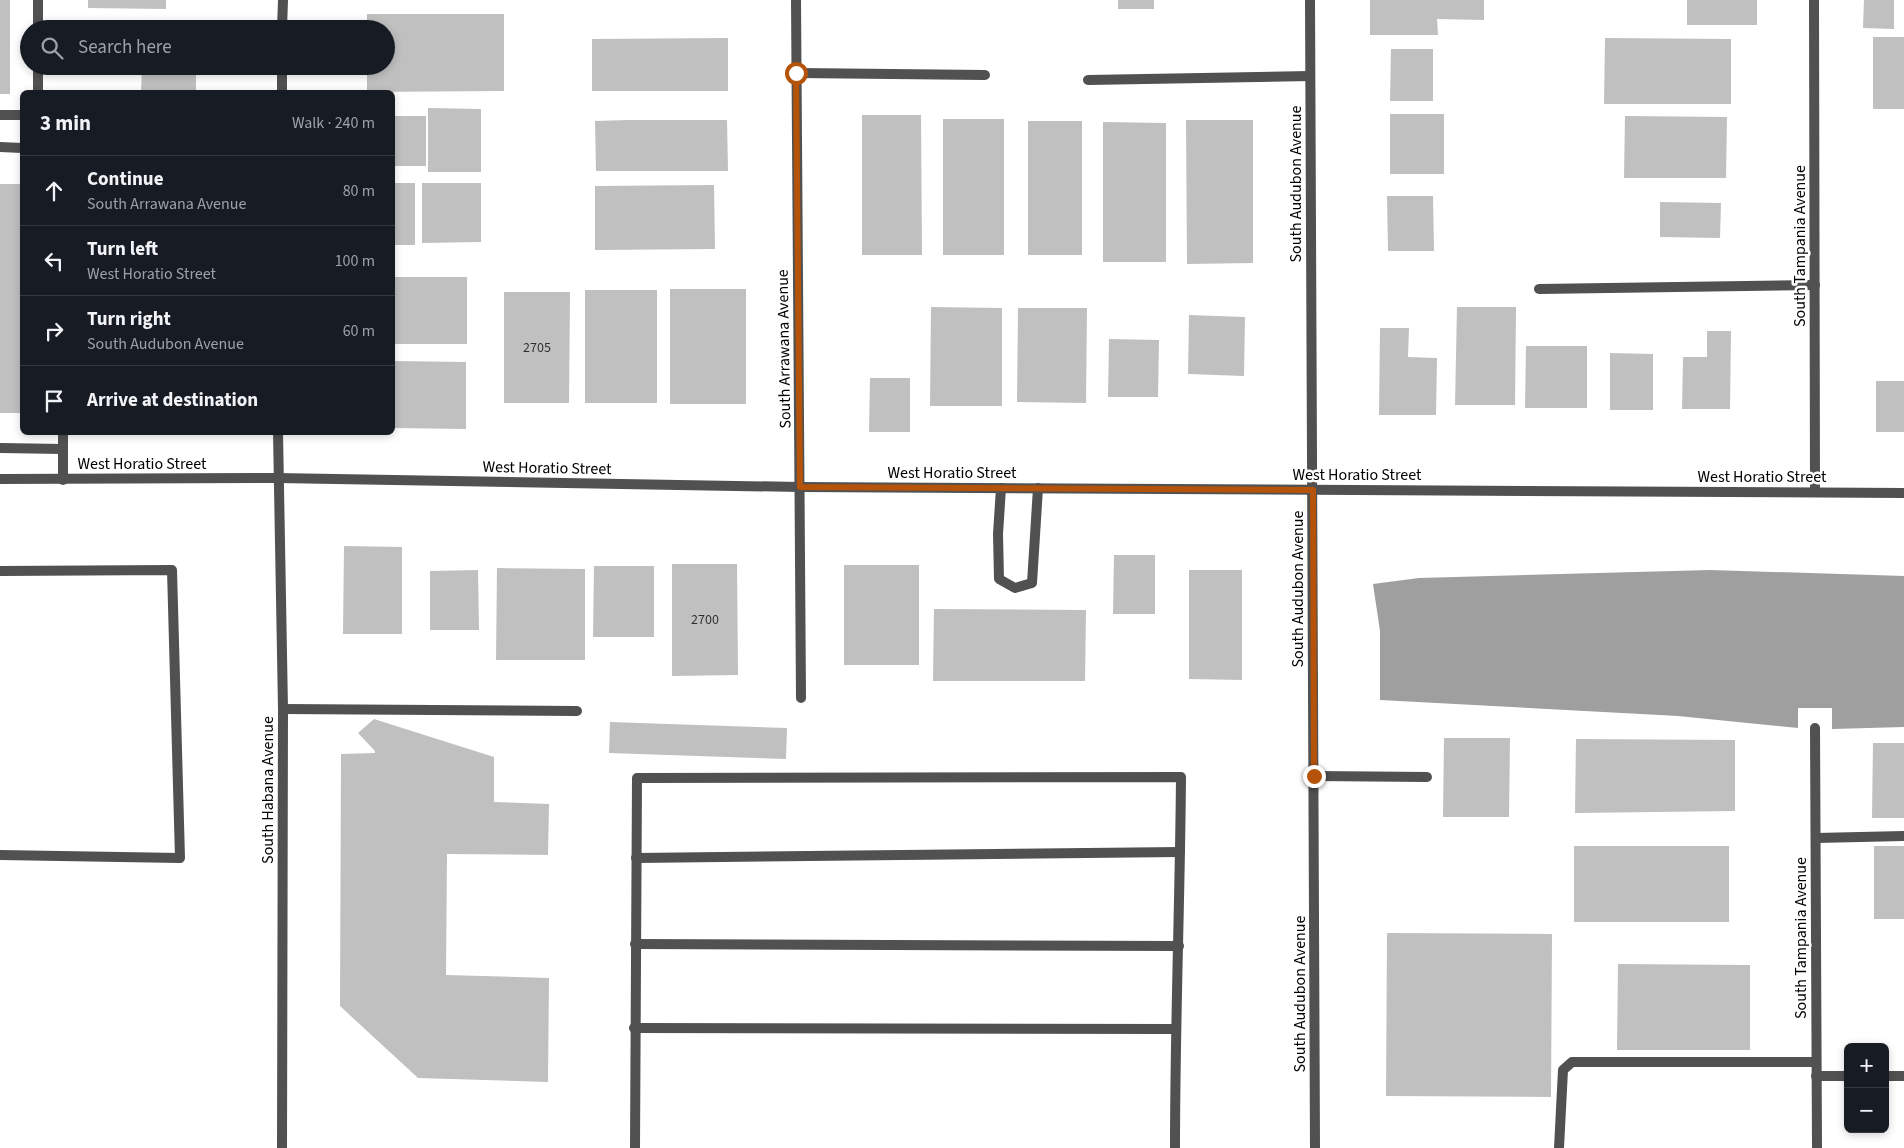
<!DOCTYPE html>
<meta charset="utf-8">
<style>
:root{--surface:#171b24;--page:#242831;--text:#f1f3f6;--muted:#9ea1a6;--line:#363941}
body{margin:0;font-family:"Source Sans 3",sans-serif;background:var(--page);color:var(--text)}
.controls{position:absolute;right:15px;bottom:15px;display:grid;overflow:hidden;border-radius:8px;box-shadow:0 2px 8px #0003}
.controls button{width:45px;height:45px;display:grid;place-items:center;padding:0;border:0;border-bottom:1px solid var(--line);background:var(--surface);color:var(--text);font:25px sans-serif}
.stop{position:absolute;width:15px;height:15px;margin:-11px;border:4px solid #b45309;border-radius:50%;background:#fff}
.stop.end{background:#b45309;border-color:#fff;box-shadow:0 1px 5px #0008}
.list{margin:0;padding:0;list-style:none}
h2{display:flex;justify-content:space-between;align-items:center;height:65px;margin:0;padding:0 20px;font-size:21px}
h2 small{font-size:16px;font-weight:400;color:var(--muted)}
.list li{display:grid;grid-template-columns:32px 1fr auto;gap:15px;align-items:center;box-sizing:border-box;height:70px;padding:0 20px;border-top:1px solid var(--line)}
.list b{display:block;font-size:19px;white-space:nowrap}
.list p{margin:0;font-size:16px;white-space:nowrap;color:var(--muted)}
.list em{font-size:16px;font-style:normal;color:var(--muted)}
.icon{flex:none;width:28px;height:28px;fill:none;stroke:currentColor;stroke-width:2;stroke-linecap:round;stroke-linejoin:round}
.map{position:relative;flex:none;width:1904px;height:1148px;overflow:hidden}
.search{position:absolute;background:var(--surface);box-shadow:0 2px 8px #0003;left:20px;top:20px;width:375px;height:55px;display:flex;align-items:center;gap:12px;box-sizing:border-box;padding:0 18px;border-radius:28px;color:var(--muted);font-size:19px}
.panel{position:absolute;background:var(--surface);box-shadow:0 2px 8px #0003;left:20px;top:90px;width:375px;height:345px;border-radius:8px}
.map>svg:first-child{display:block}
</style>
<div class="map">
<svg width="1904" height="1148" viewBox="0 0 1904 1148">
<rect width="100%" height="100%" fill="#fff"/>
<path fill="#9f9f9f" d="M1710,570L1904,576V727L1832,729V708H1798V728L1678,716L1380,700V631L1373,584L1419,578Z"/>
<g fill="#c0c0c0">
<rect x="0" y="0" width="10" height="94"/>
<path d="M88,0H166V9L88,8Z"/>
<rect x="1118" y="0" width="36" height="9"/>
<path d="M1370,0H1484V20L1437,19L1438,35H1370Z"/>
<rect x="1687" y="0" width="70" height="25"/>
<path d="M1864,0H1894V29L1863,28Z"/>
<path d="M367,14H504V91L367,92V66H386V29H367Z"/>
<rect x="1873" y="37" width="31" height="72"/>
<path d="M728,38V91H592V39Z"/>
<path d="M1605,38L1731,39V104H1604Z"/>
<path d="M1391,49H1433V101H1390Z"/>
<path d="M142,66H196V92H141Z"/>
<rect x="86" y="90" width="45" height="2"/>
<path d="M428,108L481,109V172H428Z"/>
<rect x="1390" y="114" width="54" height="60"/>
<path d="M862,115H921L922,255H862Z"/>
<rect x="392" y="116" width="34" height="50"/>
<path d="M1625,116L1727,117L1726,178H1624Z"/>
<rect x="943" y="119" width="61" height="136"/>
<path d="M628,120H727L728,171H596L595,121Z"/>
<path d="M1186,120H1253V263L1187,264Z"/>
<rect x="1028" y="121" width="54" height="134"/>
<path d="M1103,122L1166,123V262H1103Z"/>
<rect x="392" y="183" width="23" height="62"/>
<path d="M422,183H481V242L422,243Z"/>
<rect x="0" y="184" width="22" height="229"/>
<path d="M714,185L715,249L595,250V186Z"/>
<path d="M1387,196H1433L1434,251H1388Z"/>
<path d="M1660,202L1721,203L1720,238L1660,237Z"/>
<rect x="392" y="277" width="75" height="67"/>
<rect x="670" y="289" width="76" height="115"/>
<rect x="585" y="290" width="72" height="113"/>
<path d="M504,292H570L569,403H504Z"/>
<path d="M931,307L1002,308V406H930Z"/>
<path d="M1457,307H1516L1515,405H1455Z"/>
<path d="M1018,308H1087L1086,403L1017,402Z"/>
<path d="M1189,315L1245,317L1244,376L1188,374Z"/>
<path d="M1380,328H1409L1408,357L1437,358L1436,415H1379Z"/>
<path d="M1707,331H1731L1730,409H1682L1683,357H1707Z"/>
<path d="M1109,339L1159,340L1158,397H1108Z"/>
<path d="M1526,346H1587V408H1525Z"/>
<path d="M1610,353L1653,354V410H1610Z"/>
<path d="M392,361L466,362V429L392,428Z"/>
<path d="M870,378H910V432H869Z"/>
<rect x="1876" y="381" width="28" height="51"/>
<path d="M344,546L402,547V634H343Z"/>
<path d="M1114,555H1155V614H1113Z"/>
<path d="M672,564H737L738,675L672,676Z"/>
<rect x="844" y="565" width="75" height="100"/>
<path d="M594,566H654V637H593Z"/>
<path d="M497,568L585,569V660H496Z"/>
<path d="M478,570L479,630H430V571Z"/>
<path d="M1189,570H1242V680L1189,679Z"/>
<path d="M934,609L1086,610L1085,681H933Z"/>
<path d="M374,719L494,757V802L549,804L548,855L447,854L446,975L549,978L548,1082L418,1078L340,1006L341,754L375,753V751L358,733Z"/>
<path d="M610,722L787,728L786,759L609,753Z"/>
<path d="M1444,738H1510L1509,817H1443Z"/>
<path d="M1576,739L1735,740V811L1575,813Z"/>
<path d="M1873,743H1904V818H1872Z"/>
<rect x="1574" y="846" width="155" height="76"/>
<rect x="1874" y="846" width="30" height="73"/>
<path d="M1387,933L1552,934L1551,1097L1386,1096Z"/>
<path d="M1618,964L1750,965V1050H1617Z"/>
</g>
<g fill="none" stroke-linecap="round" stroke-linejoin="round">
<g stroke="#515151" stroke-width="10">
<path d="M38,0V29"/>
<path d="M38,66V92"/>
<path d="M797,73L985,75"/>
<path d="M1088,80L1310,76"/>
<path d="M0,115H22"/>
<path d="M0,147L22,148"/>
<path d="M63,432V480"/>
<path d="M0,448L63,449"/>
<path d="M1001,488L998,534L999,579L1015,588L1032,583L1038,488"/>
<path d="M0,571L172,570L180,858L0,855"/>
<path d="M283,709L577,711"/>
<path d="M1314,776L1427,777"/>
<path d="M1816,838L1904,836"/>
<path d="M636,858L1180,852"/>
<path d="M635,944L1179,946"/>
<path d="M634,1028L1175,1029"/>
<path d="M1816,1076H1848"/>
<path d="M1885,1076H1904"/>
<path d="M635,1148L637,778L1181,777C1180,901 1175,1024 1175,1148"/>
<path d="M1559,1148L1563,1070L1572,1062H1816"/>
</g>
<g stroke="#515151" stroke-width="10">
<path d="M796,0L801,698"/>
<path d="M1310,0L1315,1148"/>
<path d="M1814,0L1815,492"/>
<path d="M282,29L283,0"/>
<path d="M282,92V66"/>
<path d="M1539,289L1815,285"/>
<path d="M278,432L283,709L282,1148"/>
<path d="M0,479L277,478L800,487L1904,493"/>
<path d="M1815,728L1817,1148"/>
</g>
</g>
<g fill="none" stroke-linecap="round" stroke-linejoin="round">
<path stroke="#b45309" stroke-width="6" d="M796,73L800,487L1313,490L1314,776"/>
</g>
<g text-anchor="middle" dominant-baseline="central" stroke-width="5" stroke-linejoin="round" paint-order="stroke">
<g font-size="14" fill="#303030">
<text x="537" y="348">2705</text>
<text x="705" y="620">2700</text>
</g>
<g font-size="16" fill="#000" stroke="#fff">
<text transform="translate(1296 184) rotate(-90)">South Audubon Avenue</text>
<text transform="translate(1800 246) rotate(-90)">South Tampania Avenue</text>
<text transform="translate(784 349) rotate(-91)">South Arrawana Avenue</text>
<text x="142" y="464">West Horatio Street</text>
<text transform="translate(547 468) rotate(1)">West Horatio Street</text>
<text x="952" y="473">West Horatio Street</text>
<text x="1357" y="475">West Horatio Street</text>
<text x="1762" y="477">West Horatio Street</text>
<text transform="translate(1298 589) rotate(-90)">South Audubon Avenue</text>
<text transform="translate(268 790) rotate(-90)">South Habana Avenue</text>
<text transform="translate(1801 938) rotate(-90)">South Tampania Avenue</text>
<text transform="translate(1300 994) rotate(-90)">South Audubon Avenue</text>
</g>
</g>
</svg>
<div class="controls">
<button>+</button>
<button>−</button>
</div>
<div class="stop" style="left:796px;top:73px"></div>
<div class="stop end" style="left:1314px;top:776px"></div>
<div class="search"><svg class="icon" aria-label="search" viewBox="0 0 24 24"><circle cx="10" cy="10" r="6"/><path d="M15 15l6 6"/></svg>Search here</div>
<section class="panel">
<h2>3 min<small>Walk · 240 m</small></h2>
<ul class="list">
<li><svg class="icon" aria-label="ahead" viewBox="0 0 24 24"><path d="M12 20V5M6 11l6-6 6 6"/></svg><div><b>Continue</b><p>South Arrawana Avenue</p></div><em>80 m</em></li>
<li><svg class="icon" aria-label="left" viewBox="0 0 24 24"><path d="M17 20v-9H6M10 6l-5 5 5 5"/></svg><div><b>Turn left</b><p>West Horatio Street</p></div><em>100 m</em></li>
<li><svg class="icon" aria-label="right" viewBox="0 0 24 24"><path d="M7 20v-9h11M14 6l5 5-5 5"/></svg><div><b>Turn right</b><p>South Audubon Avenue</p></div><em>60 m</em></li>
<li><svg class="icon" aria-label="arrive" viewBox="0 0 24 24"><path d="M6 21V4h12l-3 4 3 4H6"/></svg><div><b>Arrive at destination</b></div></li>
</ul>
</section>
</div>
